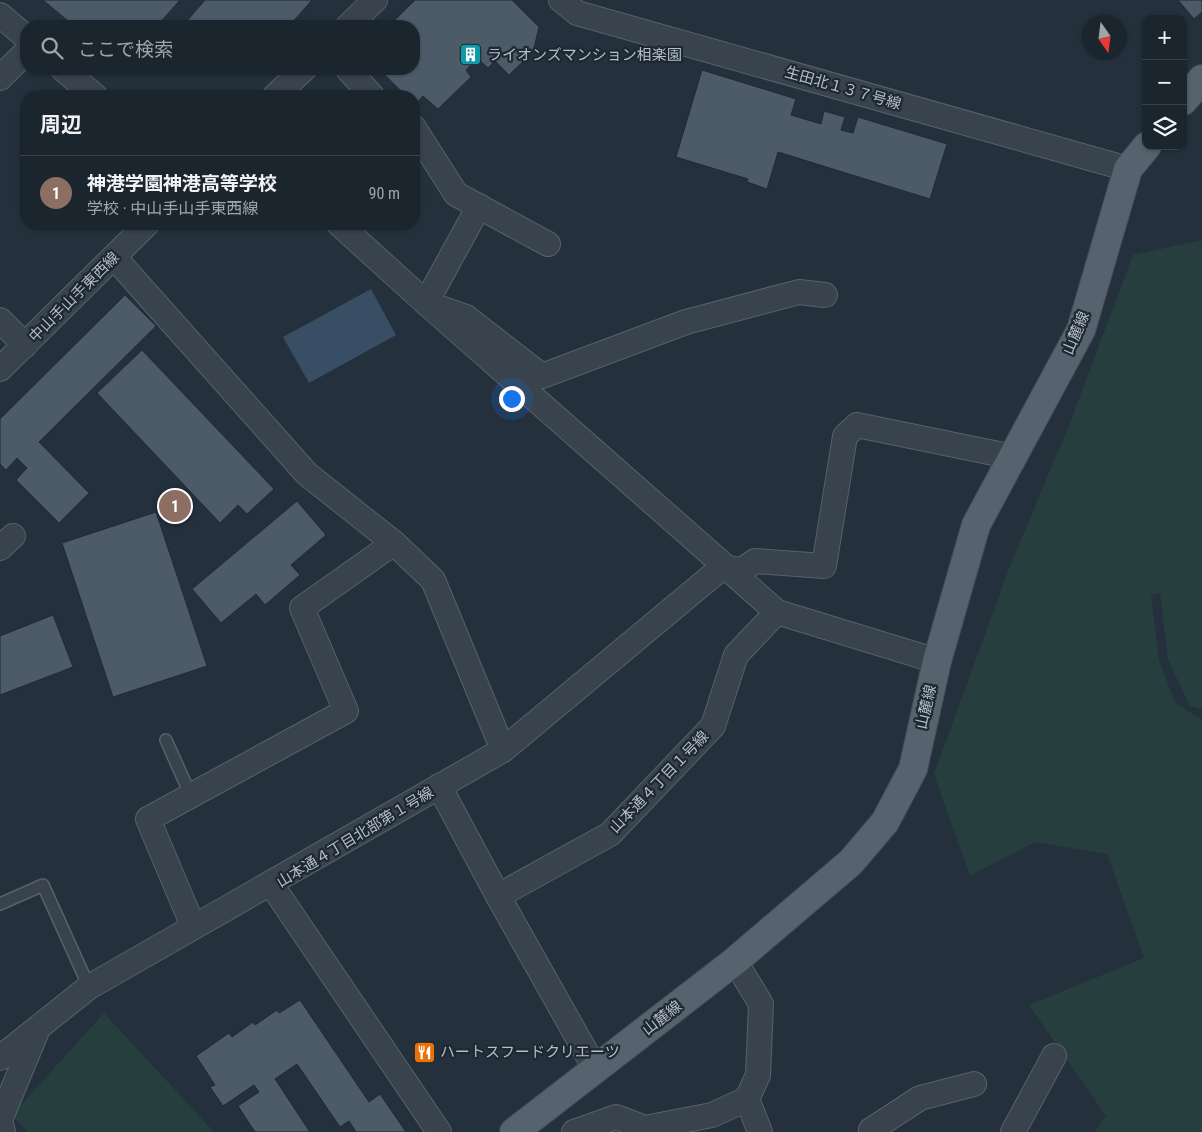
<!DOCTYPE html>
<html lang="ja">
<meta charset="utf-8">
<style>
:root{--surface:#1b252e;--page:#28313a;--text:#f1f3f6;--muted:#a0a5aa;--line:#39424a;--accent:#8abef7}
body{margin:0;font-family:"Roboto Condensed","Noto Sans JP",sans-serif;background:var(--page);color:var(--text)}
.controls{position:absolute;right:15px;top:15px;display:grid;overflow:hidden;border-radius:10px;box-shadow:0 1px 4px #0004}
.controls button{width:45px;height:45px;display:grid;place-items:center;padding:0;border:0;border-bottom:1px solid var(--line);background:var(--surface);color:var(--text);font:25px sans-serif}
.compass{position:absolute;left:1082px;top:15px;width:45px;height:45px;border-radius:50%;background:var(--surface);box-shadow:0 1px 4px #0004;rotate:166deg}
.you{position:absolute;left:511px;top:398px;width:18px;height:18px;margin:-12px;border:4px solid #fff;border-radius:50%;background:#1a73e8;box-shadow:0 0 0 8px #1a73e833}
.badge{display:grid;place-items:center;width:32px;height:32px;border-radius:50%;background:var(--accent);color:#fff;font-size:16px;font-weight:700}
.pin{position:absolute;translate:-50% -50%;border:2px solid #fff;box-shadow:0 1px 5px #0006}
.list{margin:0;padding:0;list-style:none}
h2{display:flex;justify-content:space-between;align-items:center;height:65px;margin:0;padding:0 20px;font-size:21px}
h2 small{font-size:16px;font-weight:400;color:var(--muted)}
.list li{display:grid;grid-template-columns:32px 1fr auto;gap:15px;align-items:center;box-sizing:border-box;height:75px;padding:0 20px;border-top:1px solid var(--line)}
.list b{display:block;font-size:19px;white-space:nowrap}
.list p{margin:0;font-size:16px;white-space:nowrap;color:var(--muted)}
.list em{font-size:16px;font-style:normal;color:var(--muted)}
.icon{flex:none;width:28px;height:28px;fill:none;stroke:currentColor;stroke-width:2;stroke-linecap:round;stroke-linejoin:round}
.map{position:relative;flex:none;width:1202px;height:1132px;overflow:hidden}
.search{position:absolute;background:var(--surface);box-shadow:0 1px 4px #0004;left:20px;top:20px;width:400px;height:55px;display:flex;align-items:center;gap:12px;box-sizing:border-box;padding:0 18px;border-radius:20px;color:var(--muted);font-size:19px}
.panel{position:absolute;background:var(--surface);box-shadow:0 1px 4px #0004;left:20px;top:90px;width:400px;height:140px;border-radius:20px}
.map>svg:first-child{display:block}
</style>
<div class="map">
<svg width="1202" height="1132" viewBox="0 0 1202 1132">
<rect width="100%" height="100%" fill="#24313d"/>
<g fill="#263e3e">
<path d="M1202,240V709L1190,706L1168,660L1160,593L1151,595L1159,660L1175,703L1202,720V1132H1095L1106,1116L1029,1005L1144,958L1107,854L1035,842L970,876L934,774L1011,563L1068,428L1133,255Z"/>
<path d="M104,1013L214,1132H28L12,1115Z"/>
</g>
<path fill="#384e64" d="M371,289L396,335L309,383L283,337Z"/>
<g fill="#4d5b69" stroke="#1f2a34">
<path d="M43,0H180L157,26H74Z"/>
<path d="M205,0H312L289,26H190L186,22Z"/>
<path d="M415,0H512L539,27L533,52L509,75L495,61L488,68L478,59L466,70L471,77L438,109L423,96L415,105L414,96H406L379,69H414V26H389Z"/>
<path d="M1178,0H1202V12L1194,19Z"/>
<path d="M702,70L796,99L791,115L821,124L824,111L845,117L841,130L853,133L858,117L947,144L930,199L778,152L767,189L747,182L748,179L676,157Z"/>
<path d="M125,295L156,326L39,442L89,493L59,523L16,480L27,468L17,458L6,470L0,464V419Z"/>
<path d="M142,350L274,489L247,514L238,505L220,523L97,393Z"/>
<path d="M297,501L326,535L291,565L300,575L265,605L256,594L221,623L192,589Z"/>
<path d="M156,512L207,666L113,697L62,543Z"/>
<path d="M53,615L73,667L0,695V636Z"/>
<path d="M300,1000L369,1102L380,1094L406,1132H356L349,1121L340,1127L297,1064L275,1079L310,1132H255L238,1106L259,1092L254,1085L223,1106L210,1087L215,1085L196,1056L229,1033L232,1037L253,1022L255,1025L277,1010L279,1013Z"/>
</g>
<g fill="none" stroke-linecap="round" stroke-linejoin="round">
<defs>
<g id="lane">
<path d="M166,740L191,796"/>
<path d="M0,904L43,885L89,987"/>
</g>
<g id="street">
<path d="M561,0L577,13L1128,169"/>
<path d="M0,15L26,37"/>
<path d="M348,26L375,0"/>
<path d="M63,69L95,96"/>
<path d="M348,69L372,96"/>
<path d="M0,78L26,52"/>
<path d="M275,96L304,69"/>
<path d="M414,128L456,194L548,244"/>
<path d="M479,206L426,303L466,317L542,376L686,322L799,292L825,295"/>
<path d="M339,224L426,303L777,612L937,661"/>
<path d="M114,257L307,474L394,543L433,580L503,750"/>
<path d="M0,320L25,345"/>
<path d="M0,369L147,224"/>
<path d="M0,548L13,536"/>
<path d="M439,786L498,896L596,1070"/>
<path d="M271,884L439,1132"/>
<path d="M498,896L610,834L713,726L736,655L777,612"/>
<path d="M193,926L148,819L346,711L302,608L394,543"/>
<path d="M735,961L761,1004L758,1075L747,1099L760,1132"/>
<path d="M0,1058L89,987L503,750L719,570L728,568L742,570L755,561L824,566L845,436L857,425L1013,457"/>
<path d="M871,1130L920,1098L974,1084"/>
<path d="M3,1132L0,1120L37,1031"/>
<path d="M574,1132L616,1117L645,1128L712,1115L747,1099"/>
<path d="M1013,1132L1054,1056"/>
</g>
<g id="primary">
<path d="M1183,101L1202,79"/>
<path d="M514,1132L735,961L851,862L885,822L913,769L937,661L976,525L1081,330L1128,169L1147,146"/>
</g>
</defs>
<use href="#lane" stroke="#56616b" stroke-width="14"/>
<use href="#street" stroke="#56616b" stroke-width="26"/>
<use href="#primary" stroke="#414c56" stroke-width="30"/>
<use href="#lane" stroke="#38434d" stroke-width="11"/>
<use href="#street" stroke="#38434d" stroke-width="24"/>
<use href="#primary" stroke="#56626d" stroke-width="28"/>
</g>
<defs>
<symbol id="building-square" viewBox="-11 -11 22 22"><rect x="-9" y="-9" width="18" height="18" rx="4" fill="#0f9aa8" stroke="#1d2832"/><path d="M-4-6H4V6H1V3H-1V6H-4ZM-2.5-4.3h1.7v1.8h-1.7ZM.8-4.3h1.7v1.8H.8ZM-2.5-1h1.7V.8h-1.7ZM.8-1h1.7V.8H.8Z" fill="#fff"/></symbol>
<symbol id="restaurant-square" viewBox="-11 -11 22 22"><rect x="-9" y="-9" width="18" height="18" rx="4" fill="#e8710a" stroke="#1d2832"/><path d="M-5-6h1v4h1v-4h1v4h1v-4h1v5L-1.5 .5V6h-2V.5L-5-1ZM5-6V6H3V1.5H1.5Q1.5-4 5-6Z" fill="#fff"/></symbol>
</defs>
<g fill-rule="evenodd">
<use href="#building-square" x="458" y="42" width="25" height="25"/>
<use href="#restaurant-square" x="412" y="1040" width="25" height="25"/>
</g>
<g text-anchor="middle" dominant-baseline="central" stroke-width="4.5" stroke-linejoin="round" paint-order="stroke">
<g font-size="15" fill="#b4bec9" stroke="#1d2832" text-anchor="start">
<text x="487" y="55">ライオンズマンション相楽園</text>
<text x="440" y="1052">ハートスフードクリエーツ</text>
</g>
<g font-size="15" fill="#b4bec9" stroke="#1d2832">
<text transform="translate(843 88) rotate(16)">生田北１３７号線</text>
<text transform="translate(74 297) rotate(-45)">中山手山手東西線</text>
<text transform="translate(1076 333) rotate(-67)">山麓線</text>
<text transform="translate(926 707) rotate(-77)">山麓線</text>
<text transform="translate(659 782) rotate(-46)">山本通４丁目１号線</text>
<text transform="translate(355 837) rotate(-31)">山本通４丁目北部第１号線</text>
<text transform="translate(662 1018) rotate(-38)">山麓線</text>
</g>
</g>
</svg>
<div class="controls">
<button>+</button>
<button>−</button>
<button><svg class="icon" aria-label="layers" viewBox="0 0 24 24"><path d="M12 4l9 5-9 5-9-5zM3 14l9 5 9-5"/></svg></button>
</div>
<svg class="compass" viewBox="-18 -18 36 36"><path d="M0-13l5 13h-10z" fill="#e53935"/><path d="M0 13l5-13h-10z" fill="#a0a5aa"/></svg>
<div class="you"></div>
<div class="pin badge" style="left:175px;top:506px;background:#8d6e63">1</div>
<div class="search"><svg class="icon" aria-label="search" viewBox="0 0 24 24"><circle cx="10" cy="10" r="6"/><path d="M15 15l6 6"/></svg>ここで検索</div>
<section class="panel">
<h2>周辺<small></small></h2>
<ul class="list">
<li><span class="badge" style="background:#8d6e63">1</span><div><b>神港学園神港高等学校</b><p>学校 · 中山手山手東西線</p></div><em>90 m</em></li>
</ul>
</section>
</div>
